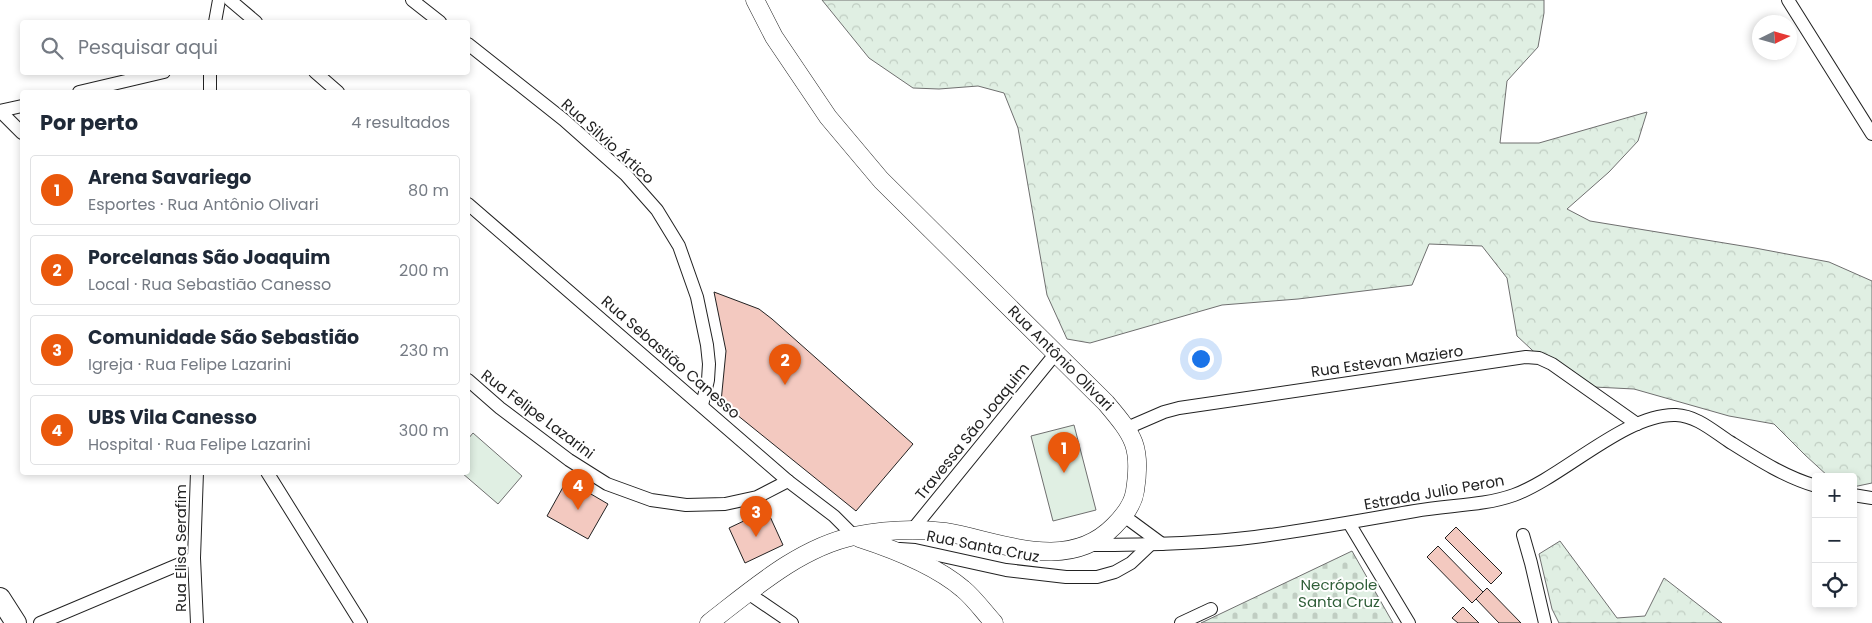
<!DOCTYPE html>
<html lang="pt">
<meta charset="utf-8">
<style>
:root{--surface:#fff;--page:#f6f6f7;--text:#1f2937;--muted:#747a83;--line:#e0e1e3;--accent:#ea580c}
body{margin:0;font-family:Poppins,sans-serif;background:var(--page);color:var(--text)}
.controls{position:absolute;right:15px;bottom:15px;display:grid;overflow:hidden;border-radius:5px;box-shadow:0 2px 8px #0003}
.controls button{width:45px;height:45px;display:grid;place-items:center;padding:0;border:0;border-bottom:1px solid var(--line);background:var(--surface);color:var(--text);font:25px sans-serif}
.compass{position:absolute;left:1752px;top:15px;width:45px;height:45px;border-radius:50%;background:var(--surface);box-shadow:0 2px 8px #0003;rotate:85deg}
.you{position:absolute;left:1200px;top:358px;width:18px;height:18px;margin:-12px;border:4px solid #fff;border-radius:50%;background:#1a73e8;box-shadow:0 0 0 8px #1a73e833}
.badge{display:grid;place-items:center;width:32px;height:32px;border-radius:50%;background:var(--accent);color:#fff;font-size:16px;font-weight:700}
.pin{position:absolute;translate:-50% -41px;filter:drop-shadow(0 1px 2px #0008)}
.pin::after{content:'';position:absolute;top:26px;width:18px;height:15px;background:inherit;clip-path:polygon(0 0,100% 0,50% 100%)}
.list{margin:0;padding:0;list-style:none}
h2{display:flex;justify-content:space-between;align-items:center;height:65px;margin:0;padding:0 20px;font-size:21px}
h2 small{font-size:16px;font-weight:400;color:var(--muted)}
.list li{display:grid;grid-template-columns:32px 1fr auto;gap:15px;align-items:center;box-sizing:border-box;height:70px;margin:0 10px 10px;padding:0 10px;border:1px solid var(--line);border-radius:5px}
.list b{display:block;font-size:19px;white-space:nowrap}
.list p{margin:0;font-size:16px;white-space:nowrap;color:var(--muted)}
.list em{font-size:16px;font-style:normal;color:var(--muted)}
.icon{flex:none;width:28px;height:28px;fill:none;stroke:currentColor;stroke-width:2;stroke-linecap:round;stroke-linejoin:round}
.map{position:relative;flex:none;width:1872px;height:623px;overflow:hidden}
.search{position:absolute;background:var(--surface);box-shadow:0 2px 8px #0003;left:20px;top:20px;width:450px;height:55px;display:flex;align-items:center;gap:12px;box-sizing:border-box;padding:0 18px;border-radius:5px;color:var(--muted);font-size:19px}
.panel{position:absolute;background:var(--surface);box-shadow:0 2px 8px #0003;left:20px;top:90px;width:450px;height:385px;border-radius:5px}
.map>svg:first-child{display:block}
</style>
<div class="map">
<svg width="1872" height="623" viewBox="0 0 1872 623">
<defs>
<pattern id="forest-crowns" width="20" height="18" patternUnits="userSpaceOnUse" patternTransform="scale(1.25)"><rect width="20" height="18" fill="#e0efe3"/><path d="M2 6a3 3 0 1 1 6 0M12 15a3 3 0 1 1 6 0" fill="none" stroke="#c0cdc2"/></pattern>
<pattern id="cemetery-stones" width="16" height="16" patternUnits="userSpaceOnUse" patternTransform="scale(1.25)"><rect width="16" height="16" fill="#e0efe3"/><path d="M2 7V4a2 2 0 0 1 4 0v3zM10 15v-3a2 2 0 0 1 4 0v3z" fill="#c0cdc2"/></pattern>
</defs>
<rect width="100%" height="100%" fill="#fff"/>
<g fill="url(#forest-crowns)" stroke="#6f6f6f">
<path d="M822,0H1544V13L1538,47L1507,81L1500,143H1539L1647,112L1638,141L1609,172L1567,209L1590,221L1755,248L1829,262L1872,281V483L1853,487V477H1829L1805,455L1774,424L1729,416L1634,389L1594,387L1559,375L1517,336L1507,278L1482,246L1429,244L1412,285L1298,299L1222,305L1090,343L1067,339L1047,295L1018,128L1004,93L978,86L939,89L913,88L869,58Z"/>
<path d="M1560,541L1617,618L1645,616L1664,578L1722,623H1559L1552,609L1539,554Z"/>
</g>
<path fill="url(#cemetery-stones)" stroke="#6f6f6f" d="M1352,551L1393,623H1201Z"/>
<g fill="#e0efe3" stroke="#6f6f6f">
<path d="M1074,425L1096,510L1053,521L1031,436Z"/>
<path d="M473,433L522,476L498,504L462,473L468,472V439Z"/>
</g>
<g fill="#f3c9c0" stroke="#222">
<path d="M714,292L759,309L772,319L913,444L856,511L721,402L726,351Z"/>
<path d="M567,480L608,504L588,539L547,516Z"/>
<path d="M767,510L783,545L745,563L729,528Z"/>
<path d="M1456,527L1502,573L1491,584L1445,538Z"/>
<path d="M1438,546L1483,592L1472,603L1427,557Z"/>
<path d="M1487,588L1521,623H1499L1476,599Z"/>
<path d="M1463,607L1479,623H1458L1452,618Z"/>
</g>
<g fill="none" stroke-linecap="round" stroke-linejoin="round">
<defs>
<g id="street">
<path d="M230,0L256,22"/>
<path d="M412,0L440,22"/>
<path d="M1788,0L1872,134"/>
<path d="M215,22L219,0"/>
<path d="M468,44L564,120L626,175L657,210L679,246L697,297L707,345L709,364L708,380L702,405"/>
<path d="M315,72L338,92"/>
<path d="M79,92L164,72"/>
<path d="M210,92V72"/>
<path d="M0,111L22,133"/>
<path d="M0,111L22,106"/>
<path d="M468,204L788,481L834,516L854,536"/>
<path d="M468,380L500,408L569,460L607,484L651,500L686,505L725,504L757,497L788,481"/>
<path d="M1127,428L1164,412L1179,408L1526,357L1539,358L1552,364L1637,424"/>
<path d="M267,472L361,623"/>
<path d="M1853,495L1872,498"/>
<path d="M1124,516L1162,544"/>
<path d="M1349,523L1409,623"/>
<path d="M913,529L1056,353"/>
<path d="M1523,535L1531,563L1545,623"/>
<path d="M1089,545C1144,545 1200,544 1255,537C1309,530 1362,520 1415,511C1448,505 1483,506 1514,495C1563,477 1626,413 1676,415C1697,416 1713,431 1730,442C1757,459 1785,477 1816,486"/>
<path d="M900,549L915,550L1006,570L1066,577H1097L1115,572L1131,563L1150,545"/>
<path d="M748,593L792,623"/>
<path d="M40,623L194,558"/>
<path d="M197,623L194,558L197,472"/>
<path d="M1181,623L1211,609"/>
</g>
<g id="secondary">
<path d="M859,538C893,549 935,565 963,589C974,598 984,612 994,623"/>
<path d="M709,623C753,589 799,548 854,536C884,530 915,528 945,532C1000,541 1067,574 1114,526C1123,517 1133,505 1135,491C1142,447 1134,436 1106,403L881,180L828,117L774,37L755,0"/>
</g>
<path id="primary" d="M0,598L16,623"/>
</defs>
<use href="#street" stroke="#222" stroke-width="14"/>
<use href="#secondary" stroke="#222" stroke-width="19"/>
<use href="#primary" stroke="#222" stroke-width="22"/>
<use href="#street" stroke="#fff" stroke-width="12"/>
<use href="#secondary" stroke="#fff" stroke-width="18"/>
<use href="#primary" stroke="#fff" stroke-width="20"/>
</g>
<g text-anchor="middle" dominant-baseline="central" stroke-width="4" stroke-linejoin="round" paint-order="stroke">
<g font-size="15" fill="#222" stroke="#fff">
<text transform="translate(608 141) rotate(42)">Rua Silvio Ártico</text>
<text transform="translate(671 357) rotate(41)">Rua Sebastião Canesso</text>
<text transform="translate(1061 358) rotate(45)">Rua Antônio Olivari</text>
<text transform="translate(1387 361) rotate(-8)">Rua Estevan Maziero</text>
<text transform="translate(538 414) rotate(37)">Rua Felipe Lazarini</text>
<text transform="translate(972 431) rotate(-51)">Travessa São Joaquim</text>
<text transform="translate(1434 492) rotate(-10)">Estrada Julio Peron</text>
<text transform="translate(983 546) rotate(11)">Rua Santa Cruz</text>
<text transform="translate(180 548) rotate(-90)">Rua Elisa Serafim</text>
</g>
<g font-size="15" fill="#2f5e38" stroke="#fff">
<text x="1339" y="584">Necrópole<tspan x="1339" dy="17">Santa Cruz</tspan></text>
</g>
</g>
</svg>
<div class="controls">
<button>+</button>
<button>−</button>
<button><svg class="icon" aria-label="locate" viewBox="0 0 24 24"><circle cx="12" cy="12" r="6"/><path d="M12 2v4M12 18v4M2 12h4M18 12h4"/></svg></button>
</div>
<svg class="compass" viewBox="-18 -18 36 36"><path d="M0-13l5 13h-10z" fill="#e53935"/><path d="M0 13l5-13h-10z" fill="#747a83"/></svg>
<div class="you"></div>
<div class="pin badge" style="left:1064px;top:473px">1</div>
<div class="pin badge" style="left:785px;top:385px">2</div>
<div class="pin badge" style="left:756px;top:537px">3</div>
<div class="pin badge" style="left:578px;top:510px">4</div>
<div class="search"><svg class="icon" aria-label="search" viewBox="0 0 24 24"><circle cx="10" cy="10" r="6"/><path d="M15 15l6 6"/></svg>Pesquisar aqui</div>
<section class="panel">
<h2>Por perto<small>4 resultados</small></h2>
<ul class="list">
<li><span class="badge">1</span><div><b>Arena Savariego</b><p>Esportes · Rua Antônio Olivari</p></div><em>80 m</em></li>
<li><span class="badge">2</span><div><b>Porcelanas São Joaquim</b><p>Local · Rua Sebastião Canesso</p></div><em>200 m</em></li>
<li><span class="badge">3</span><div><b>Comunidade São Sebastião</b><p>Igreja · Rua Felipe Lazarini</p></div><em>230 m</em></li>
<li><span class="badge">4</span><div><b>UBS Vila Canesso</b><p>Hospital · Rua Felipe Lazarini</p></div><em>300 m</em></li>
</ul>
</section>
</div>
